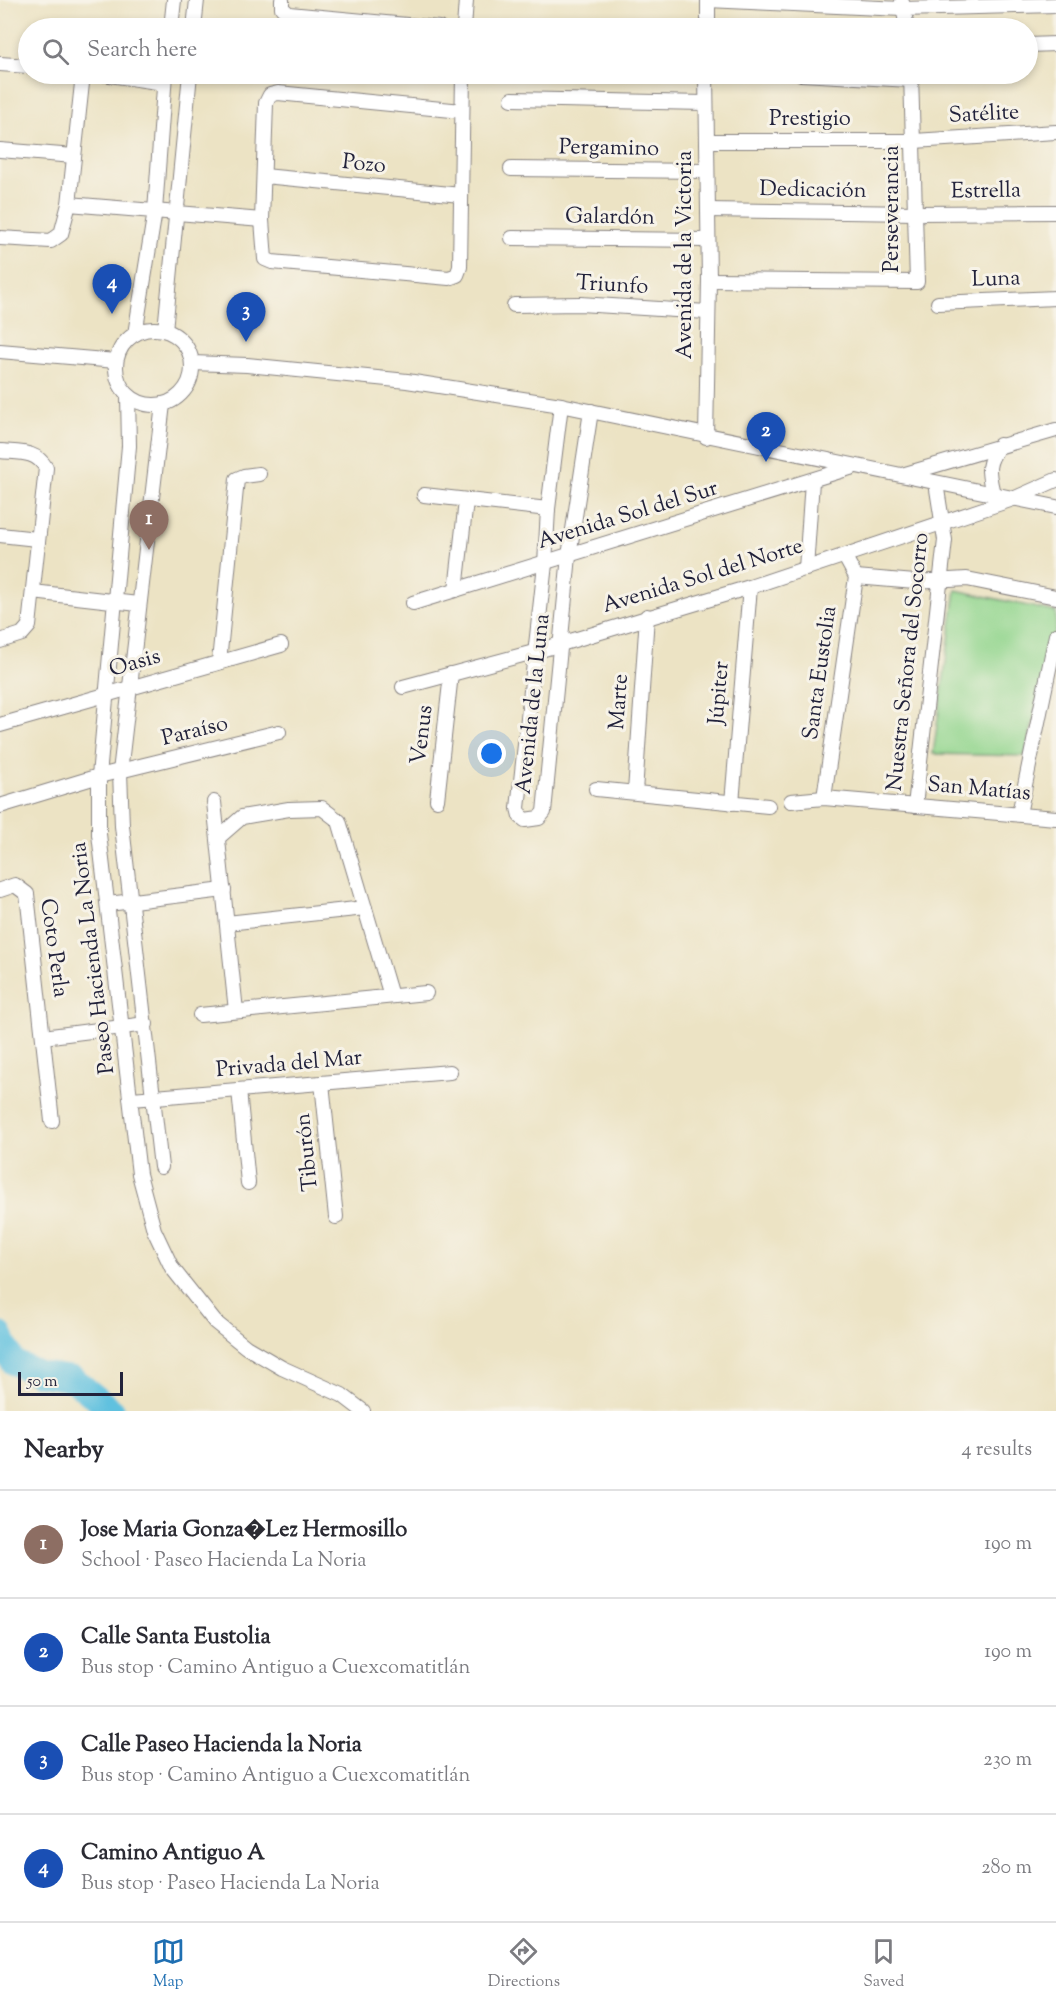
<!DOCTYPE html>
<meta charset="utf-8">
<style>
:root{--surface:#fff;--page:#f2f2f3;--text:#2b2b33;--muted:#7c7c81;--line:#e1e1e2;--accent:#1f6fb2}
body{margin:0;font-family:"Sorts Mill Goudy",serif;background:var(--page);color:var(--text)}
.scale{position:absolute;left:18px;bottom:15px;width:105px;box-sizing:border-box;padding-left:6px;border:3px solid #22223b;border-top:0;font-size:16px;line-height:21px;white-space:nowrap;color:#22223b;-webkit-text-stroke:4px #f7f3e8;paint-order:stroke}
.you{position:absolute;left:492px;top:754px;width:21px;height:21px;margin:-15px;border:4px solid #fff;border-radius:50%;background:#1a73e8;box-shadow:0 0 0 9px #1a73e833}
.badge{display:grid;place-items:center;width:39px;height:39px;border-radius:50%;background:var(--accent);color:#fff;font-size:20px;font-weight:700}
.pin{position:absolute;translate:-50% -50px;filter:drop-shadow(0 2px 3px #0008)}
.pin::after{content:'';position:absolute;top:32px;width:21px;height:18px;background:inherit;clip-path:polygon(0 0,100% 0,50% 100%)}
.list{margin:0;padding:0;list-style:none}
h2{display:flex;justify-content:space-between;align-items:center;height:78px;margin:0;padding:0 24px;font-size:26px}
h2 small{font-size:20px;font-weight:400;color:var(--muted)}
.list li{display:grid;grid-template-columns:39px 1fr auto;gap:18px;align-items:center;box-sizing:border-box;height:108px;padding:0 24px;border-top:2px solid var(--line)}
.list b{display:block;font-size:22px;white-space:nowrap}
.list p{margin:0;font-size:20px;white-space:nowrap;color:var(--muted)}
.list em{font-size:20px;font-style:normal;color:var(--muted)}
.icon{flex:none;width:33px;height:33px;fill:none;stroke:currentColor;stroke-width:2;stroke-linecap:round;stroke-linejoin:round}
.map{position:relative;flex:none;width:1056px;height:1411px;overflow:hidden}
.search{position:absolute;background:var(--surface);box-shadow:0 3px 9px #0003;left:18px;right:18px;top:18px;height:66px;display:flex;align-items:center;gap:15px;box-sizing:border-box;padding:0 21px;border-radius:33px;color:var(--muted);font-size:22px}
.sheet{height:510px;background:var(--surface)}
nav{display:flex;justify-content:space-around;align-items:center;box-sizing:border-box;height:84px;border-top:2px solid var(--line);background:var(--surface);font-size:16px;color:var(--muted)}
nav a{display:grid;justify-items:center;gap:3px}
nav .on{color:var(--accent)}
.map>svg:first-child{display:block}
</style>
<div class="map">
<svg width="1056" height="1411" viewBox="0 0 1056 1411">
<rect width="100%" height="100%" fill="#f7f3e8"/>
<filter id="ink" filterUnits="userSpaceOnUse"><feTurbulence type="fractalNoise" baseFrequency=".0167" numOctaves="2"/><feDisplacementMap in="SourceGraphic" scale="12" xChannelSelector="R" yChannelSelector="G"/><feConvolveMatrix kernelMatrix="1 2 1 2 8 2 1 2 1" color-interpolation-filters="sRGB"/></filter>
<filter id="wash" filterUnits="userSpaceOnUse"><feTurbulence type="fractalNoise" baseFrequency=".008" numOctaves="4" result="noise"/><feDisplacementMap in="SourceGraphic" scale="24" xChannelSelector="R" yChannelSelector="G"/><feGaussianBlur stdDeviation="1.35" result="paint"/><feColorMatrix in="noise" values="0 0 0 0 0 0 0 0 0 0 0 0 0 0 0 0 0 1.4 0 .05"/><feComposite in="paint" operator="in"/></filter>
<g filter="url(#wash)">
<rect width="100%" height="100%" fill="#ece3c4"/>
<path fill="#92d58d" stroke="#5a7c64" stroke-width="1.5" d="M956,590L1056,612V628L1025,756L933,754Z"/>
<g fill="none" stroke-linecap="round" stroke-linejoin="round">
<path stroke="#60c1df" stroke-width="26" d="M0,1335L13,1362L39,1374L73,1379L112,1411"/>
</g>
</g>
<g filter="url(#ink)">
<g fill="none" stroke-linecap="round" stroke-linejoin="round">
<defs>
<g id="minor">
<path d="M282,0V8L289,14L439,28"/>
<path d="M708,0L902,9L1056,5"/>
<path d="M902,2L907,28"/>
<path d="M171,28L174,0"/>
<path d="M194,28L197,0"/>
<path d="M464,28L466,0"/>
<path d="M708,28V0"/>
<path d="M1028,45L1056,44"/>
<path d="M0,64L28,66"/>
<path d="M103,74L164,83"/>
<path d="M801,74L911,80"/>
<path d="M512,99L705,103"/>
<path d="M462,111L278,93L270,95L266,103L262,220L265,259L272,262L449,278L457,275L460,267L463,74"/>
<path d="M707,141H914L1056,132"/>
<path d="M0,150L74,156"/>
<path d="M511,169L707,171"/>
<path d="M264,176L461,195"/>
<path d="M69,204L83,74"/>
<path d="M708,210L917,213L1056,212"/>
<path d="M0,238L51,241L61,234L69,204L262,220"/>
<path d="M512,238L708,240"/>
<path d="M709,280L917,282L911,74"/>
<path d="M938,303L1056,298"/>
<path d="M514,305L580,304L707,312"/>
<circle cx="154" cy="367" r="38"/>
<path d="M165,330L190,74"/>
<path d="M135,334L155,211L165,74"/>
<path d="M0,351L116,361"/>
<path d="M192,363L247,365L407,381L561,405L1056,507"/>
<path d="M128,395L129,446L99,776V834L139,1174L154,1230L172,1268L215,1322L246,1347L282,1368L342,1395L363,1411"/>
<path d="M561,405L548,509L545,564L518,808L520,816L525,820L539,818L544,812L569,556L591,411"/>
<path d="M706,437L709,280L706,74"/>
<path d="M0,451C19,453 36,450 46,468L29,626L22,634L0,641"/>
<path d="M902,475L1056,430"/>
<path d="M993,494C988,472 985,464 1000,445"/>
<path d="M424,495L548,509"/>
<path d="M0,535L37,539"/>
<path d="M806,569L812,481"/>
<path d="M856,577L915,582L967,579L1056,597"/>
<path d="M456,590L466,501"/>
<path d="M33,592L138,604"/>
<path d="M413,603L853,467"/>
<path d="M219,662L237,479L244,476L259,474"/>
<path d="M403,687L534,652L750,587L1013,499L1056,480"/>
<path d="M0,725L281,645"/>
<path d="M596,789L768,806"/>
<path d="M635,792L647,616"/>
<path d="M824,798L856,577L845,557"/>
<path d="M437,800L451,674"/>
<path d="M791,801L824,798L1056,818"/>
<path d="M214,802L236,1011"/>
<path d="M732,803L750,587"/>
<path d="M0,806L99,776L279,732"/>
<path d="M915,806L945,540L936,483"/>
<path d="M1019,814L1056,635"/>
<path d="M219,837L242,817L289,809L322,808L339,821L391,996"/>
<path d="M0,890L15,885L27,894L52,1121"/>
<path d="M108,904L224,890"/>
<path d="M227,923L365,908"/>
<path d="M200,1015L426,993"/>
<path d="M43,1037L146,1024"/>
<path d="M322,1083L336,1217"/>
<path d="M239,1090L248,1183"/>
<path d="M132,1099L450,1072"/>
<path d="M161,1167L122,826L120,772L163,404"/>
</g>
</defs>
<use href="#minor" stroke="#878280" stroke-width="16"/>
<use href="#minor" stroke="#fff" stroke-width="14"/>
</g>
</g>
<g text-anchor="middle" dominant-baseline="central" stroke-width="6" stroke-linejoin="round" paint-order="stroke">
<g font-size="22" fill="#22223b" stroke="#f7f3e8">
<text transform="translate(984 115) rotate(-3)">Satélite</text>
<text x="810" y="120">Prestigio</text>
<text transform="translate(609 149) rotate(1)">Pergamino</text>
<text transform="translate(364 165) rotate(6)">Pozo</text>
<text transform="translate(813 191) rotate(1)">Dedicación</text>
<text transform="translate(986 192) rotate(-1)">Estrella</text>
<text transform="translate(893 209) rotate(-90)">Perseverancia</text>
<text transform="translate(610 218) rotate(1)">Galardón</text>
<text transform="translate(686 255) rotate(-90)">Avenida de la Victoria</text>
<text transform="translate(996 280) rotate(-2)">Luna</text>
<text transform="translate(612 286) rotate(3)">Triunfo</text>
<text transform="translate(628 516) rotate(-17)">Avenida Sol del Sur</text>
<text transform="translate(703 577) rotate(-17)">Avenida Sol del Norte</text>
<text transform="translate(909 662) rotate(-84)">Nuestra Señora del Socorro</text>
<text transform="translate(135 664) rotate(-16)">Oasis</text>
<text transform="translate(821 673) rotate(-82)">Santa Eustolia</text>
<text transform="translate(720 693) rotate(-85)">Júpiter</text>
<text transform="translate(620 702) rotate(-86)">Marte</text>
<text transform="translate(534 704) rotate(-84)">Avenida de la Luna</text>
<text transform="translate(195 732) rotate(-14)">Paraíso</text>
<text transform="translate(423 735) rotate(-83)">Venus</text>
<text transform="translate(979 790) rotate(5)">San Matías</text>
<text transform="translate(53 948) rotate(82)">Coto Perla</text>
<text transform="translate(94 958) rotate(-97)">Paseo Hacienda La Noria</text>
<text transform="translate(289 1065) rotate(-5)">Privada del Mar</text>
<text transform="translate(308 1152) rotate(-96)">Tiburón</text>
</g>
</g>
</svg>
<div class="scale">50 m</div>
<div class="you"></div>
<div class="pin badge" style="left:149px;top:550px;background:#8d6e63">1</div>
<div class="pin badge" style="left:766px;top:462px;background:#1a4fb4">2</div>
<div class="pin badge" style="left:246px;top:342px;background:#1a4fb4">3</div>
<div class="pin badge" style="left:112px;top:314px;background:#1a4fb4">4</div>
<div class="search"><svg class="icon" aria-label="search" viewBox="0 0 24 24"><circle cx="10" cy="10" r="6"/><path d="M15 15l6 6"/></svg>Search here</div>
</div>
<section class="sheet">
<h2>Nearby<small>4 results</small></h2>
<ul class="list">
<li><span class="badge" style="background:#8d6e63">1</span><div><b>Jose Maria Gonza�Lez Hermosillo</b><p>School · Paseo Hacienda La Noria</p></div><em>190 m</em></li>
<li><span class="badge" style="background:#1a4fb4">2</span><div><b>Calle Santa Eustolia</b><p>Bus stop · Camino Antiguo a Cuexcomatitlán</p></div><em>190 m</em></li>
<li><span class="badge" style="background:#1a4fb4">3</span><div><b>Calle Paseo Hacienda la Noria</b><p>Bus stop · Camino Antiguo a Cuexcomatitlán</p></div><em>230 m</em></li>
<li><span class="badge" style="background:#1a4fb4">4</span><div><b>Camino Antiguo A</b><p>Bus stop · Paseo Hacienda La Noria</p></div><em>280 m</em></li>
</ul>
</section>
<nav>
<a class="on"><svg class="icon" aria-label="map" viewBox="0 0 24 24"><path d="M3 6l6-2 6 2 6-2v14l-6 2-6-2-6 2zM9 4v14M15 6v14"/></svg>Map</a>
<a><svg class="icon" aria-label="directions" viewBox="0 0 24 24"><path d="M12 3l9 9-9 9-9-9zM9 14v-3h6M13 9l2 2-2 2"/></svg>Directions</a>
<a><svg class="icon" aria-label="saved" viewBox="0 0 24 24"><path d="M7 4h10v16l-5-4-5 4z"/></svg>Saved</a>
</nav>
